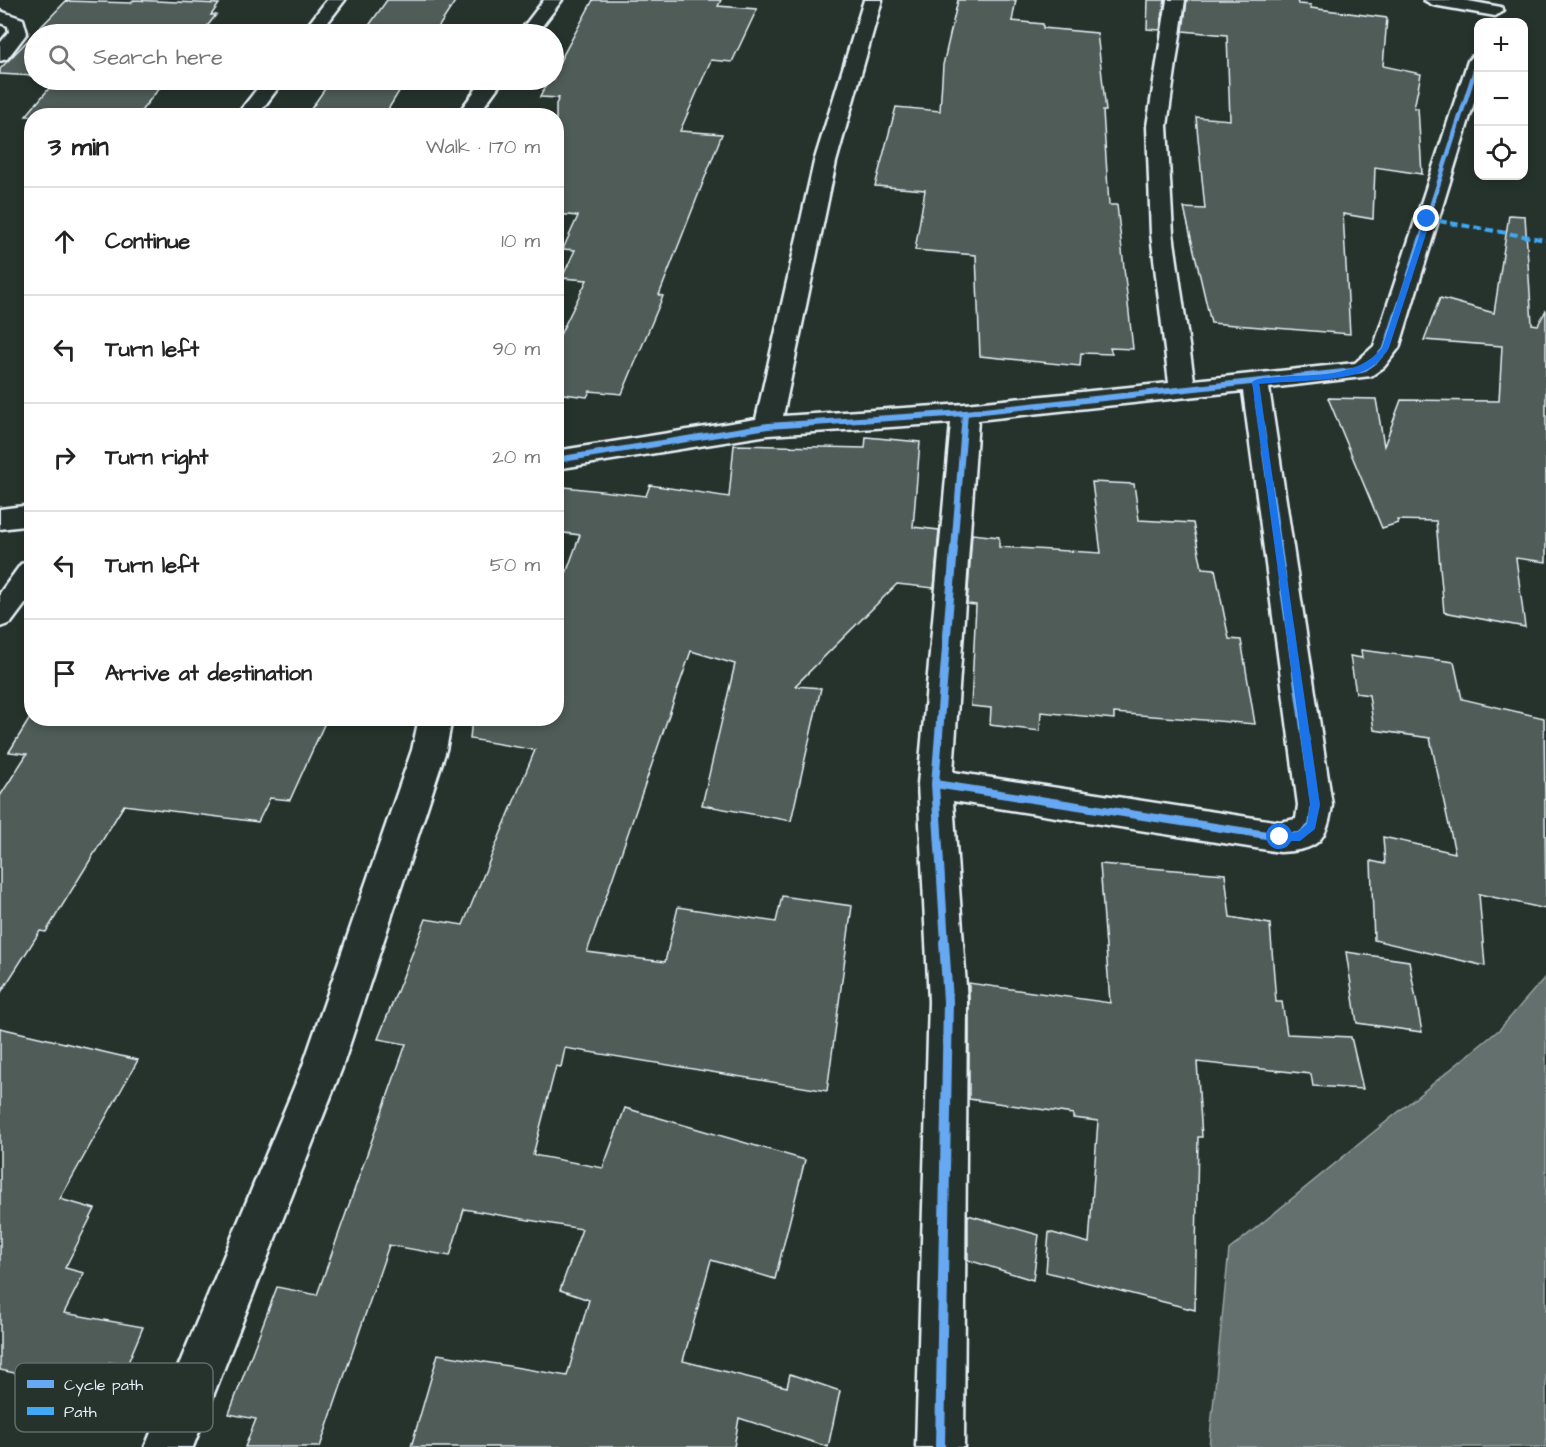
<!DOCTYPE html>
<meta charset="utf-8">
<style>
:root{--surface:#fff;--page:#f2f2f2;--text:#222;--muted:#767676;--line:#e0e0e0}
body{margin:0;font-family:"Architects Daughter",sans-serif;background:var(--page);color:var(--text)}
.controls{position:absolute;right:18px;top:18px;display:grid;overflow:hidden;border-radius:12px;box-shadow:0 3px 9px #0003}
.controls button{width:54px;height:54px;display:grid;place-items:center;padding:0;border:0;border-bottom:2px solid var(--line);background:var(--surface);color:var(--text);font:30px sans-serif}
.stop{position:absolute;width:18px;height:18px;margin:-14px;border:4px solid #1a73e8;border-radius:50%;background:#fff}
.stop.end{background:#1a73e8;border-color:#fff;box-shadow:0 2px 6px #0008}
.list{margin:0;padding:0;list-style:none}
h2{display:flex;justify-content:space-between;align-items:center;height:78px;margin:0;padding:0 24px;font-size:26px}
h2 small{font-size:20px;font-weight:400;color:var(--muted)}
.list li{display:grid;grid-template-columns:39px 1fr auto;gap:18px;align-items:center;box-sizing:border-box;height:108px;padding:0 24px;border-top:2px solid var(--line)}
.list b{display:block;font-size:22px;white-space:nowrap}
.list em{font-size:20px;font-style:normal;color:var(--muted)}
.icon{flex:none;width:33px;height:33px;fill:none;stroke:currentColor;stroke-width:2;stroke-linecap:round;stroke-linejoin:round}
.map{position:relative;flex:none;width:1546px;height:1447px;overflow:hidden}
.search{position:absolute;background:var(--surface);box-shadow:0 3px 9px #0003;left:24px;top:24px;width:540px;height:66px;display:flex;align-items:center;gap:15px;box-sizing:border-box;padding:0 21px;border-radius:33px;color:var(--muted);font-size:22px}
.panel{position:absolute;background:var(--surface);box-shadow:0 3px 9px #0003;left:24px;top:108px;width:540px;height:618px;border-radius:24px}
.map>svg:first-child{display:block}
</style>
<div class="map">
<svg width="1546" height="1447" viewBox="0 0 1546 1447">
<rect width="100%" height="100%" fill="#26332d"/>
<filter id="ink" filterUnits="userSpaceOnUse"><feTurbulence type="fractalNoise" baseFrequency=".0167" numOctaves="2"/><feDisplacementMap in="SourceGraphic" scale="12" xChannelSelector="R" yChannelSelector="G"/><feConvolveMatrix kernelMatrix="1 2 1 2 8 2 1 2 1" color-interpolation-filters="sRGB"/></filter>
<g filter="url(#ink)">
<path fill="#636f6d" stroke="#98a3a5" stroke-width="1.5" d="M1546,976V1447H1209L1229,1250L1500,1029Z"/>
<g fill="#505c59" stroke="#e8f1f8" stroke-width="1.5">
<path d="M134,0L219,4L211,15H216L201,34H34V76L0,74V69L66,1L131,3Z"/>
<path d="M387,0H456L434,34H363Z"/>
<path d="M593,0H721L718,6L757,9L732,62L711,60L680,131L722,134L659,295L663,296L622,394L590,391L587,397L556,393V343L587,280L562,278L575,250L563,249L578,216L556,214V104L559,98L540,97L549,80H554V72Z"/>
<path d="M958,0H1016L1012,21L1043,24V28L1097,33L1106,111H1103L1109,205H1117L1133,349L1110,348L1112,354L1081,353L1080,366L980,356L976,255L915,250L925,190L875,186L896,107L940,111L943,65Z"/>
<path d="M1148,0H1165L1160,30L1147,29Z"/>
<path d="M1187,0H1297L1298,4L1311,5V8L1387,18L1383,66L1421,74L1414,108H1418L1422,174L1375,167L1373,219L1343,214L1350,334L1211,323L1184,208L1205,209L1196,117L1230,120L1227,35L1183,31Z"/>
<path d="M56,80H166L137,116H26Z"/>
<path d="M331,80H406L384,116H306Z"/>
<path d="M1509,215L1525,216L1532,324L1538,325L1546,310V562L1516,558L1525,627L1444,612L1436,521L1397,520L1398,523L1382,528L1328,398L1376,399L1384,446L1401,400L1499,401L1502,346L1424,340L1440,298L1494,313Z"/>
<path d="M866,437L920,442L913,527L939,530L934,588L897,584L795,686L821,688L791,821L702,805L735,664L691,651L587,952L665,962L678,907L776,922L782,896L852,906L827,1091L565,1048L561,1067L556,1066L533,1155L603,1168L625,1108L805,1160L775,1279L711,1260L683,1361L787,1387L790,1374L840,1391L828,1447L739,1418L734,1447H411L438,1354L567,1376L589,1300L560,1290L582,1229L464,1209L450,1256L389,1245L320,1447H245L256,1419L229,1414L277,1287L317,1295L406,1044L378,1039L426,919L463,925L535,750L470,739L472,718H556V601L580,535L556,532V486L646,496L650,485L729,497L734,445L865,448Z"/>
<path d="M1092,482L1134,484L1139,520L1193,523L1202,568L1215,569L1229,639L1241,640L1255,724L1114,713V719L1041,712L1040,731L990,725L991,708L971,706L976,605L967,604L972,534L999,537V547L1101,553Z"/>
<path d="M1361,650L1454,662L1462,699L1544,718L1546,909L1479,894L1485,966L1374,940L1371,861L1385,864L1383,837L1455,853L1430,738L1374,730L1369,695L1356,693L1350,656L1362,658Z"/>
<path d="M30,718H327L290,800L270,798L258,822L124,805L46,932L40,931L0,994V796L27,754L9,752Z"/>
<path d="M1100,864L1225,874L1230,917L1270,924L1276,1002H1282L1287,1034L1351,1037L1363,1089L1313,1086L1311,1074L1197,1062L1202,1137H1198L1195,1310L1046,1272L1049,1232L1089,1243L1098,1121L1073,1118V1114L969,1099V983L1110,1003Z"/>
<path d="M1346,952L1409,961L1422,1032L1357,1023Z"/>
<path d="M0,1028L138,1060L60,1199L95,1209L65,1268L84,1273L64,1313L143,1327L127,1365L109,1362L85,1417L35,1408L48,1380L0,1370Z"/>
<path d="M968,1215L1039,1235L1033,1280L968,1260Z"/>
</g>
<g fill="none" stroke-linecap="round" stroke-linejoin="round">
<defs>
<g id="minor">
<path d="M327,0H345L319,34H301Z"/>
<path d="M544,0H562L536,34H518Z"/>
<path d="M864,0H882L836,162L783,416L965,404L1169,383L1151,234L1147,126L1167,0H1185L1167,126L1173,234L1194,380L1355,363L1374,346L1468,61L1471,57L1478,55V90L1399,348L1384,367L1371,376L1269,388L1332,805C1327,842 1317,850 1280,852L953,801L967,1001L964,1447H916L929,1001L918,784L951,423L768,435L556,469V451L756,419L814,162ZM1243,391L1298,805L1296,819L1280,822L953,772L978,420Z"/>
<path d="M1424,0H1463L1501,7L1504,11L1495,16L1433,5Z"/>
<path d="M0,11L23,19L27,33L7,59L0,61V43L9,32L8,26L0,23Z"/>
<path d="M264,80H284L257,116H236Z"/>
<path d="M483,80H503L477,116H456Z"/>
<path d="M32,505V525L0,529V509Z"/>
<path d="M32,561V595L11,623L0,627V593L21,564Z"/>
<path d="M419,718H452L446,750L342,1068L193,1447H145L302,1068L412,750Z"/>
</g>
</defs>
<use href="#minor" stroke="#e8f1f8" stroke-width="5"/>
<use href="#minor" fill="#26332d" fill-rule="evenodd"/>
<path stroke="#3fa9f5" stroke-width="4" stroke-dasharray="8 4" stroke-linecap="butt" d="M1427,219L1546,240"/>
<defs>
<path id="cycleway-far3" d="M1420,241L1478,61"/>
<g id="cycleway-far2">
<path d="M1255,382L1279,549"/>
<path d="M556,460L768,426L965,413L1362,370L1375,361L1386,348L1421,240"/>
<path d="M954,549L965,413"/>
</g>
<g id="cycleway-far1">
<path d="M935,784L1280,837L1300,836L1312,826L1315,805L1278,548"/>
<path d="M945,943L935,784L954,548"/>
</g>
<path id="cycleway" d="M940,1447L948,1001L944,942"/>
</defs>
<use href="#cycleway-far3" stroke="#26332d" stroke-width="7"/>
<use href="#cycleway-far2" stroke="#26332d" stroke-width="9"/>
<use href="#cycleway-far1" stroke="#26332d" stroke-width="11"/>
<use href="#cycleway" stroke="#26332d" stroke-width="14"/>
<use href="#cycleway-far3" stroke="#66a8f1" stroke-width="4.5"/>
<use href="#cycleway-far2" stroke="#66a8f1" stroke-width="6"/>
<use href="#cycleway-far1" stroke="#66a8f1" stroke-width="8"/>
<use href="#cycleway" stroke="#66a8f1" stroke-width="10"/>
</g>
</g>
<path fill="#1a73e8" d="M1425,218L1431,219L1389,348C1383,357 1376,365 1366,370C1343,382 1287,381 1259,384L1320,805L1315,829L1300,841H1280L1275,837L1276,834L1298,832L1307,824L1310,805L1252,382C1258,377 1270,378 1278,377C1315,374 1357,378 1382,348Z"/>
<rect x="15" y="1363" width="198" height="69" rx="9" fill="#26332d" stroke="#606c6a" stroke-width="1.5"/>
<rect x="27" y="1380" width="27" height="8" fill="#66a8f1"/>
<rect x="27" y="1407" width="27" height="8" fill="#3fa9f5"/>
<g font-size="16" fill="#e8f1f8">
<text x="64" y="1390">Cycle path</text>
<text x="64" y="1417">Path</text>
</g>
</svg>
<div class="controls">
<button>+</button>
<button>−</button>
<button><svg class="icon" aria-label="locate" viewBox="0 0 24 24"><circle cx="12" cy="12" r="6"/><path d="M12 2v4M12 18v4M2 12h4M18 12h4"/></svg></button>
</div>
<div class="stop" style="left:1280px;top:837px"></div>
<div class="stop end" style="left:1427px;top:219px"></div>
<div class="search"><svg class="icon" aria-label="search" viewBox="0 0 24 24"><circle cx="10" cy="10" r="6"/><path d="M15 15l6 6"/></svg>Search here</div>
<section class="panel">
<h2>3 min<small>Walk · 170 m</small></h2>
<ul class="list">
<li><svg class="icon" aria-label="ahead" viewBox="0 0 24 24"><path d="M12 20V5M6 11l6-6 6 6"/></svg><div><b>Continue</b></div><em>10 m</em></li>
<li><svg class="icon" aria-label="left" viewBox="0 0 24 24"><path d="M17 20v-9H6M10 6l-5 5 5 5"/></svg><div><b>Turn left</b></div><em>90 m</em></li>
<li><svg class="icon" aria-label="right" viewBox="0 0 24 24"><path d="M7 20v-9h11M14 6l5 5-5 5"/></svg><div><b>Turn right</b></div><em>20 m</em></li>
<li><svg class="icon" aria-label="left" viewBox="0 0 24 24"><path d="M17 20v-9H6M10 6l-5 5 5 5"/></svg><div><b>Turn left</b></div><em>50 m</em></li>
<li><svg class="icon" aria-label="arrive" viewBox="0 0 24 24"><path d="M6 21V4h12l-3 4 3 4H6"/></svg><div><b>Arrive at destination</b></div></li>
</ul>
</section>
</div>
